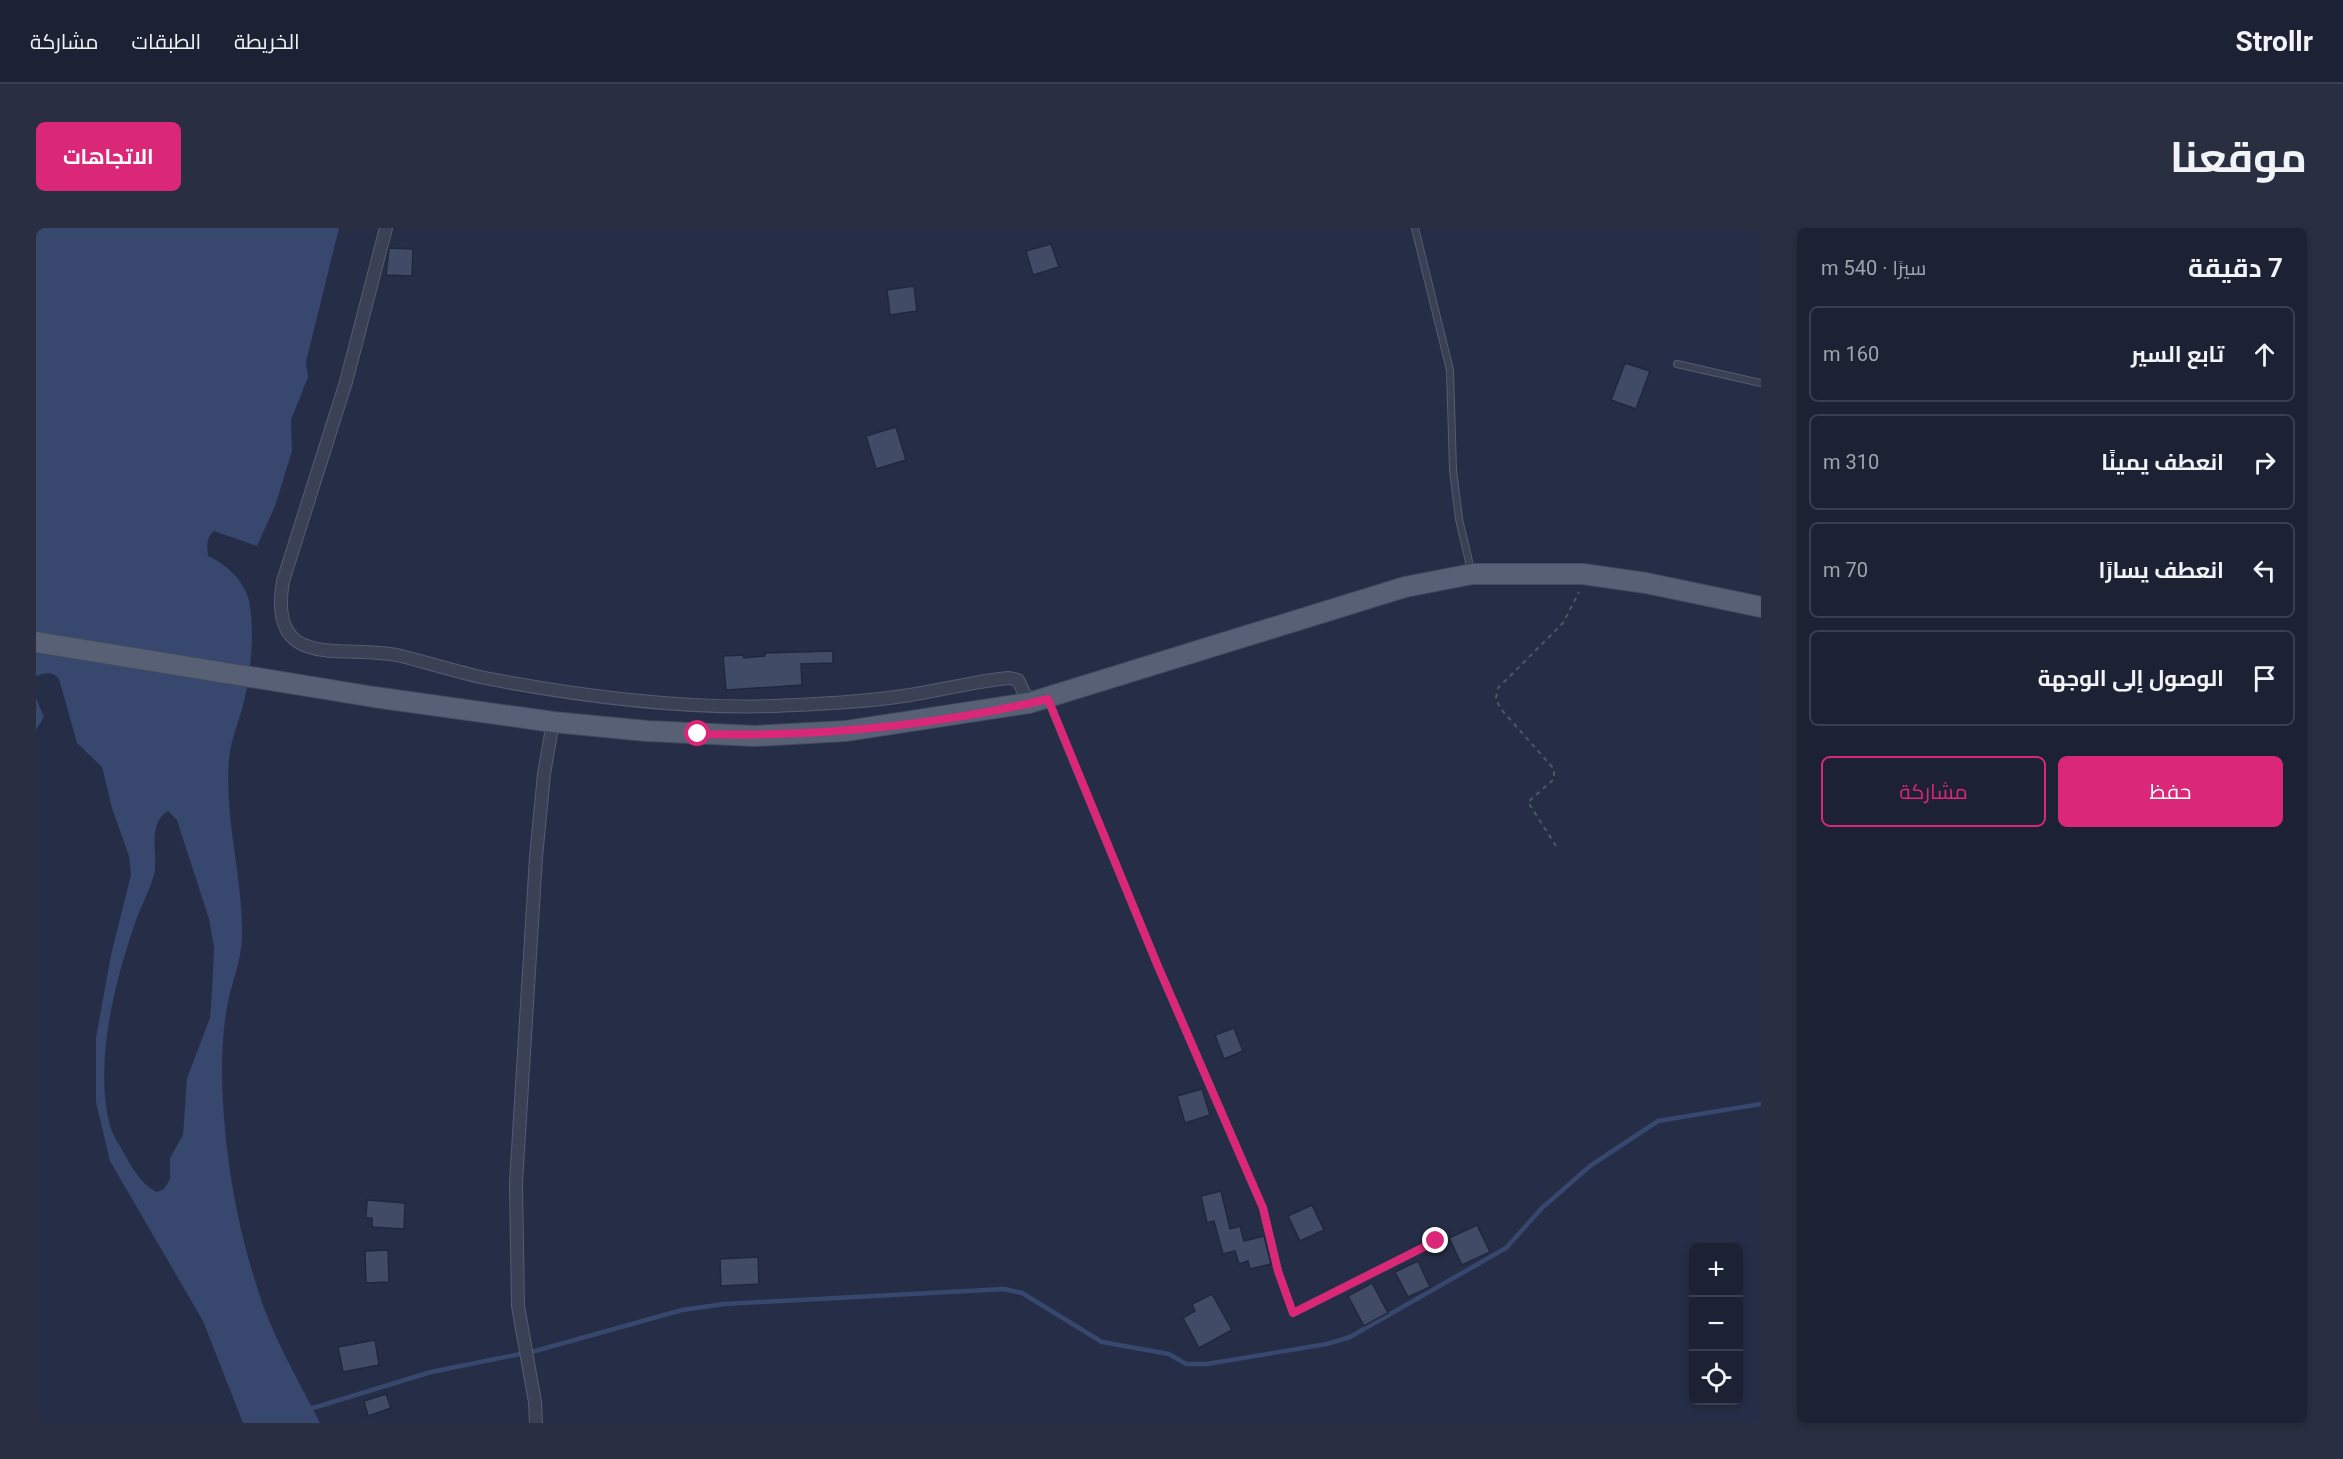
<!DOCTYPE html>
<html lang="ar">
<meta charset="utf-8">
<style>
:root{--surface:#1c2234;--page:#292f40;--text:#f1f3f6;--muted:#a0a4ac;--line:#3a3f4f;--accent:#db2777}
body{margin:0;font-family:Roboto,Cairo,sans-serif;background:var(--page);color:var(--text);direction:rtl}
.controls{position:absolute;right:18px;bottom:18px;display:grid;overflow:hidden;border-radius:9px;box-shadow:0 3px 9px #0003}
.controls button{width:54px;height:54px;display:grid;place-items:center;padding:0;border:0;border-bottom:2px solid var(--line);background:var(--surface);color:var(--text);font:30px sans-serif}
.stop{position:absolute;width:18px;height:18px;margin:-14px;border:4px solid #db2777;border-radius:50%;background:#fff}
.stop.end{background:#db2777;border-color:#fff;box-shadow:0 2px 6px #0008}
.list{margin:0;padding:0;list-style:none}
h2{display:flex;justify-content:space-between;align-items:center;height:78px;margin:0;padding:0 24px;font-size:26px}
h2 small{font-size:20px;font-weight:400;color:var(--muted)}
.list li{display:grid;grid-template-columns:39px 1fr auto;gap:18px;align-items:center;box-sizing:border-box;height:96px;margin:0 12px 12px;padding:0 12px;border:2px solid var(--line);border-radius:9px}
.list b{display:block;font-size:22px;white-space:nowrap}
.list em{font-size:20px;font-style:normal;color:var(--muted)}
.actions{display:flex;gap:12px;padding:18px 24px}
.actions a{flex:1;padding:14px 0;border:2px solid var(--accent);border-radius:9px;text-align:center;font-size:21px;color:var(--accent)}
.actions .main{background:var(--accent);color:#fff}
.icon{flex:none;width:33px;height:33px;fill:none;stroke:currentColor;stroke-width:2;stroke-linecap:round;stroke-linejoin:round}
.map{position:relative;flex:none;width:1725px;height:1195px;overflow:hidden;direction:ltr;border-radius:9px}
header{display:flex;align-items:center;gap:36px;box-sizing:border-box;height:84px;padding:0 30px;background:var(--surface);border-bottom:2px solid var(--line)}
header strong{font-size:28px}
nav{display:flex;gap:33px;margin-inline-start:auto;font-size:21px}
.intro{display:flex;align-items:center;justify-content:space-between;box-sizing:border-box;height:144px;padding:0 36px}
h1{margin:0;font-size:42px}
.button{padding:15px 27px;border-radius:9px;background:var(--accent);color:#fff;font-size:21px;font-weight:700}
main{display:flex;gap:36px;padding:0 36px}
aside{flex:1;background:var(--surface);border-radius:9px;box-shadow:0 3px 9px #0003}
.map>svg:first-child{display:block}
</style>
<header>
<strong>Strollr</strong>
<nav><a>الخريطة</a><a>الطبقات</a><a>مشاركة</a></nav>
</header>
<div class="intro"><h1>موقعنا</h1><a class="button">الاتجاهات</a></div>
<main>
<aside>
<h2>7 دقيقة<small>سيرًا · 540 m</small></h2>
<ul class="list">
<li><svg class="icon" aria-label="ahead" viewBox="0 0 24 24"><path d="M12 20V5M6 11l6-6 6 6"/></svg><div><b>تابع السير</b></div><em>160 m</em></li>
<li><svg class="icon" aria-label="right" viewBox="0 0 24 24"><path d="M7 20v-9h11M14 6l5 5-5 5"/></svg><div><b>انعطف يمينًا</b></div><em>310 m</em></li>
<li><svg class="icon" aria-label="left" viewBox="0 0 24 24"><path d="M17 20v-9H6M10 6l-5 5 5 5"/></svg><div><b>انعطف يسارًا</b></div><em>70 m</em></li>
<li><svg class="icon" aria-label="arrive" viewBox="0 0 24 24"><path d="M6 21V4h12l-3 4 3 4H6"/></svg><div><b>الوصول إلى الوجهة</b></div></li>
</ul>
<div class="actions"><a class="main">حفظ</a><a>مشاركة</a></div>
</aside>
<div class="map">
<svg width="1725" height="1195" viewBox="0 0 1725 1195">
<rect width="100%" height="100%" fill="#252e46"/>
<g fill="#37476e" fill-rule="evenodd">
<path d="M0,0H303L270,134L272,149L255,192L256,223L239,278L221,318L178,303C170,310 171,317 172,328C190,336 208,352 213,373C219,402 215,440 209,469C205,489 195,510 193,531C188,590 207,649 206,708C206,732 195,756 191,779C183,824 186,876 191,920C197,974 210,1029 228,1080C243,1120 265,1157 284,1195H207L167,1093L74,933L60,874V810L75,727L95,647L93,628L76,580L66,539L41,515L23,451C16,443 10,445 0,448ZM132,583L141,592L173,691L178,719L176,763L174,790L151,850L147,907L134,930V951L128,961L121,964C107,958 96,940 89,927C84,918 77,908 74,898C58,836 78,757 98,698C104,680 113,664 118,647C123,627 110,596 132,583Z"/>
<path d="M0,470L8,489L0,502Z"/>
</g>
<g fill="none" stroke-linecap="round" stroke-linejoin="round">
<path stroke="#37476e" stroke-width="4.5" d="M277,1180L395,1144L499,1123L646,1082L688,1076L968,1061L986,1065L1066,1114L1133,1126L1150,1136H1171L1291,1116L1314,1109L1470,1020L1506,980L1554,938L1622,893L1725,876"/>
</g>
<g fill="#414b66" stroke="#20283d" stroke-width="1.5">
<path d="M1015,16L1023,39L997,47L990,23Z"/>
<path d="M353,20L377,21L376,48L350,47Z"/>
<path d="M878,58L881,83L854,87L851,62Z"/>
<path d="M1589,135L1614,143L1600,181L1575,172Z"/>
<path d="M860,199L870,232L840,241L830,208Z"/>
<path d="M797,423V435L765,436L766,457L690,462L687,428L707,427L708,430L729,428V425Z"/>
<path d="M1198,800L1207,823L1188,831L1179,807Z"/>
<path d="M1166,861L1174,887L1149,895L1141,868Z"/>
<path d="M1185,963L1194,1001L1204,998L1208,1013L1228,1008L1235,1036L1214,1041L1212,1033L1203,1036L1199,1023L1187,1026L1178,993L1171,995L1165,968Z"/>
<path d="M331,972L369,975L368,1001L336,999V990H330Z"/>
<path d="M1276,977L1288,1002L1264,1013L1252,988Z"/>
<path d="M1441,997L1454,1024L1426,1037L1413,1010Z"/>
<path d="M352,1022L353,1054L330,1055L329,1023Z"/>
<path d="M722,1029L723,1056L685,1058L684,1031Z"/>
<path d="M1382,1033L1394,1059L1372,1069L1359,1044Z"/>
<path d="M1336,1055L1352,1085L1328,1098L1312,1068Z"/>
<path d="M1176,1066L1196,1102L1163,1120L1147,1090L1159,1083L1156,1076Z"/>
<path d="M339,1112L343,1137L307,1144L302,1119Z"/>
<path d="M350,1166L355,1180L332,1188L328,1173Z"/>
</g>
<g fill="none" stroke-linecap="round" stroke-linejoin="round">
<defs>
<g id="lane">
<path d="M1379,0L1414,142L1417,242L1423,291L1435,342"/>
<path d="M1641,136L1725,155"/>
<path d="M1012,472L1121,736L1227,980L1242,1043L1257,1085L1400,1013"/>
</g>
<g id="street">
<path d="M350,0L310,154L247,353C231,446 309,415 365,428C393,435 421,444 449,450C543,468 643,481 738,478C783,476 830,474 874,467C907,462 940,453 973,450L982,452L993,475"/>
<path d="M500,1195L499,1174L482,1078L480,955L500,629L508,546L517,494"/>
</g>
<path id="primary" d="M0,414L338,469L517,494L611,503L719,508L810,503L993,475L1369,359L1436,346H1547L1610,355L1725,379"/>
</defs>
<use href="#lane" stroke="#555c70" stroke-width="8"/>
<use href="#street" stroke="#555c70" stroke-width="14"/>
<use href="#primary" stroke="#434a5e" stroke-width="22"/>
<path stroke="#465c62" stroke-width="2" stroke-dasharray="4.5 4.5" stroke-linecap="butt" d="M1520,618L1492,574L1518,551V541L1464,480L1460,470L1462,460L1527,395L1543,364"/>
<use href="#lane" stroke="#3a4155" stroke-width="6"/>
<use href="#street" stroke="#3a4155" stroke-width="12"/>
<use href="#primary" stroke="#586075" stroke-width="20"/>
</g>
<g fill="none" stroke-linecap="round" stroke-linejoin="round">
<path stroke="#db2777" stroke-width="8" d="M662,506C779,509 898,498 1012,471L1121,736L1227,980L1242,1043L1257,1085L1400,1013"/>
</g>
</svg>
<div class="controls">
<button>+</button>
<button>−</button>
<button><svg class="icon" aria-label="locate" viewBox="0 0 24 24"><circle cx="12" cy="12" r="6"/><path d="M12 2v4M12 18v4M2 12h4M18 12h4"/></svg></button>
</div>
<div class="stop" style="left:662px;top:506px"></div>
<div class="stop end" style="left:1400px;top:1013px"></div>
</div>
</main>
